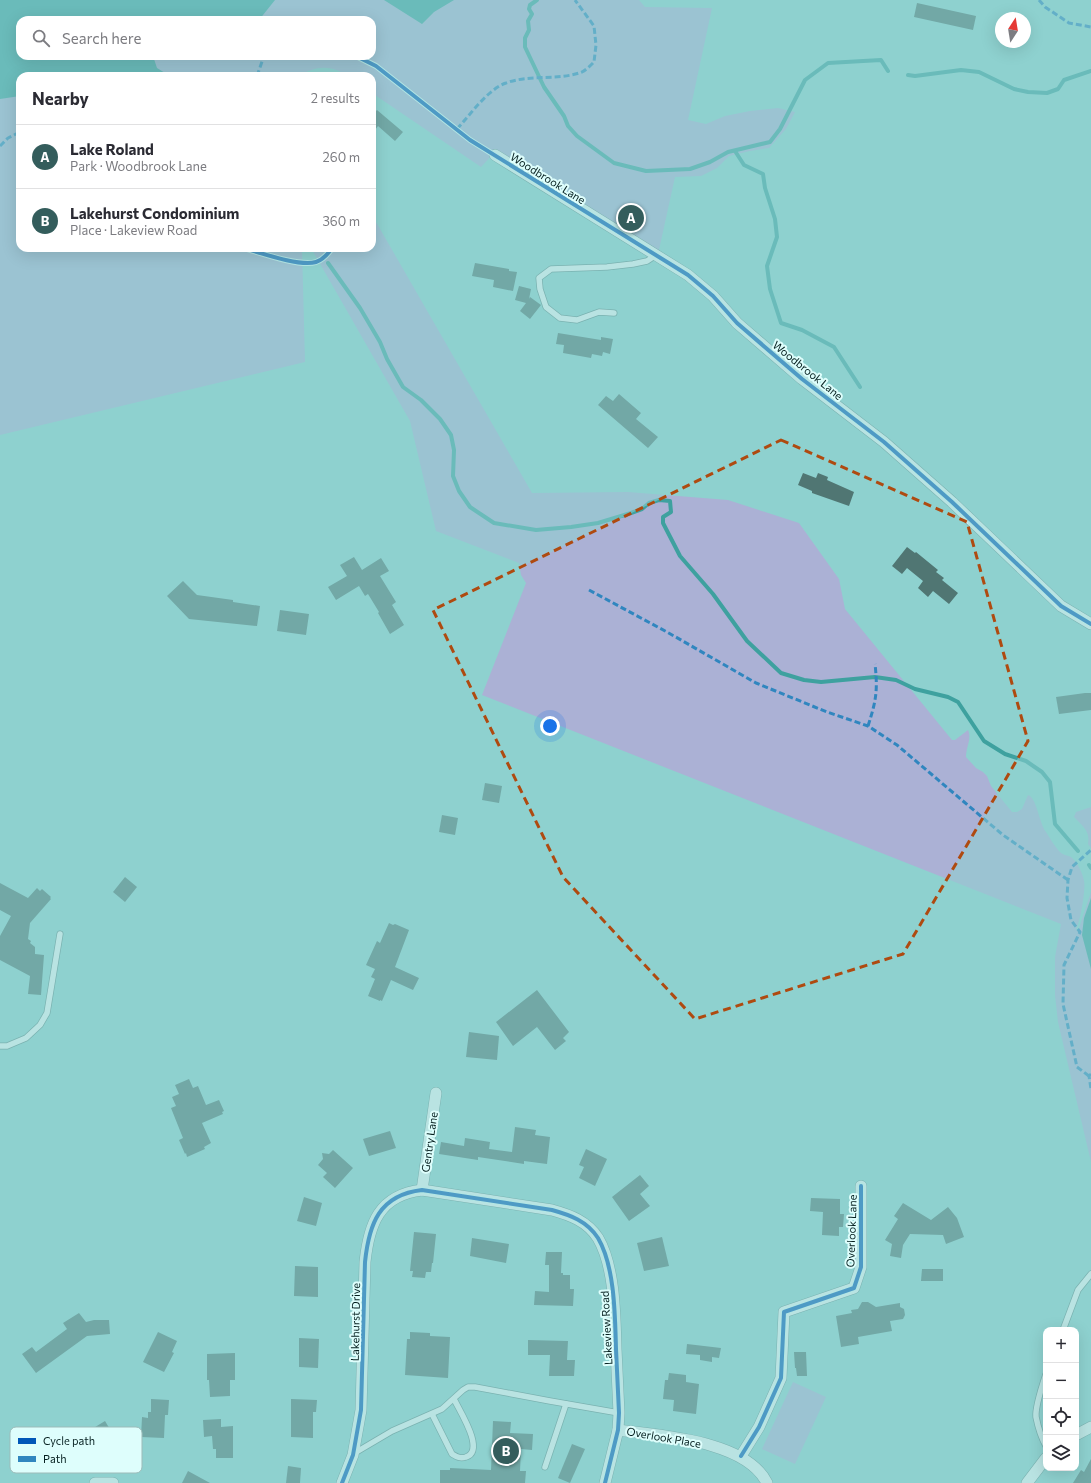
<!DOCTYPE html>
<meta charset="utf-8">
<style>
:root{--surface:#fff;--page:#f2f2f3;--text:#2b2b33;--muted:#7c7c81;--line:#e1e1e2;--accent:#345d5c}
body{margin:0;font-family:Commissioner,sans-serif;background:var(--page);color:var(--text)}
.controls{position:absolute;right:12px;bottom:12px;display:grid;overflow:hidden;border-radius:8px;box-shadow:0 4px 16px #0002}
.controls button{width:36px;height:36px;display:grid;place-items:center;padding:0;border:0;border-bottom:1px solid var(--line);background:var(--surface);color:var(--text);font:20px sans-serif}
.compass{position:absolute;left:995px;top:12px;width:36px;height:36px;border-radius:50%;background:var(--surface);box-shadow:0 4px 16px #0002;rotate:12deg}
.you{position:absolute;left:550px;top:726px;width:14px;height:14px;margin:-10px;border:3px solid #fff;border-radius:50%;background:#1a73e8;box-shadow:0 0 0 6px #1a73e833}
.badge{display:grid;place-items:center;width:26px;height:26px;border-radius:50%;background:var(--accent);color:#fff;font-size:13px;font-weight:700}
.pin{position:absolute;translate:-50% -50%;border:2px solid #fff;box-shadow:0 1px 4px #0006}
.list{margin:0;padding:0;list-style:none}
h2{display:flex;justify-content:space-between;align-items:center;height:52px;margin:0;padding:0 16px;font-size:17px}
h2 small{font-size:13px;font-weight:400;color:var(--muted)}
.list li{display:grid;grid-template-columns:26px 1fr auto;gap:12px;align-items:center;box-sizing:border-box;height:64px;padding:0 16px;border-top:1px solid var(--line)}
.list b{display:block;font-size:15px;white-space:nowrap}
.list p{margin:0;font-size:13px;white-space:nowrap;color:var(--muted)}
.list em{font-size:13px;font-style:normal;color:var(--muted)}
.icon{flex:none;width:22px;height:22px;fill:none;stroke:currentColor;stroke-width:2;stroke-linecap:round;stroke-linejoin:round}
.map{position:relative;flex:none;width:1091px;height:1483px;overflow:hidden}
.search{position:absolute;background:var(--surface);box-shadow:0 4px 16px #0002;left:16px;top:16px;width:360px;height:44px;display:flex;align-items:center;gap:10px;box-sizing:border-box;padding:0 14px;border-radius:12px;color:var(--muted);font-size:15px}
.panel{position:absolute;background:var(--surface);box-shadow:0 4px 16px #0002;left:16px;top:72px;width:360px;height:180px;border-radius:12px}
.map>svg:first-child{display:block}
</style>
<div class="map">
<svg width="1091" height="1483" viewBox="0 0 1091 1483">
<rect width="100%" height="100%" fill="#8ed1cf"/>
<g fill="#abb1d5" fill-rule="evenodd">
<path d="M0,0H639L645,7L712,8L688,120L706,124L725,116L750,111L778,108L795,112L786,129L769,148L750,151L729,156L717,168L701,176L675,177L657,259L496,151L481,167L372,93V76C365,76 354,78 347,75C344,74 341,72 339,71C325,65 311,68 300,76H20V248H302L305,362L0,435ZM20,20H372V56H20Z"/>
<path d="M372,215L532,493L628,492L728,500L799,523L839,579L845,609L952,740H955L968,730C972,739 966,747 966,757L976,768L983,772L987,776L991,786L1012,812H1017L1022,809L1028,795C1037,798 1039,823 1046,832C1050,838 1055,847 1060,852C1063,855 1066,855 1071,857C1077,861 1083,874 1084,881C1086,888 1080,924 1076,929L1078,931L1091,892V1162L1058,1022L1055,995V957L1061,924L482,695L526,583L521,575L519,563L436,531L410,421L311,248H372Z"/>
<path d="M1091,807V848L1088,844C1091,832 1082,825 1074,817L1076,812Z"/>
<path d="M793,1382L826,1397L795,1464L762,1449Z"/>
</g>
<g fill="#3ea19f">
<path d="M0,0H275L259,20H20V56H153L157,68L170,76H20V96L0,99Z"/>
<path d="M384,0H454L434,12L422,24Z"/>
<path d="M1091,898V969L1082,935L1084,918Z"/>
</g>
<g fill="none" stroke-linecap="round" stroke-linejoin="round">
<g stroke="#3ea19f" stroke-width="4">
<path d="M537,0L530,5L529,9L532,14L528,21L529,30L525,38V47L544,87L564,116L568,126L577,136L614,163L646,171L690,169L710,162L728,152L770,142L780,129L805,80L828,63L881,60L888,71"/>
<path d="M908,75L915,76L961,70L979,72L1014,89L1028,92L1047,93L1058,89L1064,80L1091,71"/>
<path d="M735,151L744,165L763,174L765,188L775,219L777,237L767,266L770,289L781,323L802,330L834,347L860,387"/>
<path d="M328,263L360,308L380,342L387,359L403,387L421,400L440,419L451,435L454,450L453,476L459,491L470,507L494,523L536,530L571,527L598,523L631,513L642,509L649,503L659,500L670,501L671,512L663,517V523L680,556L713,594L747,641L781,673L804,680L821,682L875,677L896,680L915,689L948,697L958,702L984,741L1005,754L1026,761L1042,772L1050,782L1055,824L1078,851"/>
<path d="M1089,865L1091,868"/>
</g>
</g>
<g fill="#507673">
<path d="M917,3L976,16L973,30L914,17Z"/>
<path d="M377,110L403,132L395,141L378,126L372,134V115Z"/>
<path d="M475,263L509,269V271L517,272L513,291L493,287L494,280L472,276Z"/>
<path d="M519,286L531,289L529,299L530,297L541,305L530,319L520,311L526,303L515,300Z"/>
<path d="M558,333L601,340V337L613,339L610,354L603,352L602,356L592,354L591,358L563,353L564,345L556,344Z"/>
<path d="M619,394L641,413L636,419L658,437L648,448L598,405L606,396L613,401Z"/>
<path d="M803,473L816,478L818,473L828,477L827,480L854,492L849,506L812,493V491L798,485Z"/>
<path d="M907,547L915,553L916,552L938,570L936,572L944,578L942,580L958,593L949,604L933,591L928,597L918,588L923,581L907,568L902,574L892,566Z"/>
<path d="M354,557L362,570L381,558L389,571L380,576L396,602L392,605L404,625L390,634L378,613L379,612L368,594L365,596L359,586L336,600L328,587L347,576L340,565Z"/>
<path d="M183,581L197,595L233,600V602L260,606L257,626L189,619L167,596Z"/>
<path d="M280,610L309,614L306,635L277,631Z"/>
<path d="M1085,693H1091V710L1059,714L1056,697Z"/>
<path d="M485,783L502,786L499,803L482,800Z"/>
<path d="M442,815L458,818L455,835L439,832Z"/>
<path d="M125,877L137,887L125,902L113,892Z"/>
<path d="M0,883L28,898L37,888L40,891L42,889L51,897L50,898L51,899L30,923L28,939L31,941L30,943L35,947V954L44,955L41,995L28,994L30,976L0,960V936L11,916L0,910Z"/>
<path d="M389,923L393,925L395,924L409,930L395,967L419,978L413,990L391,980L382,1001L380,1000V1001L368,996L375,979L371,977L375,969L366,965L377,941L380,943Z"/>
<path d="M537,990L569,1032L563,1038L566,1041L555,1050L537,1027L513,1046L496,1022Z"/>
<path d="M469,1032L499,1036L497,1060L466,1057Z"/>
<path d="M189,1079L193,1088L198,1086L206,1105L219,1100L224,1111L222,1112L223,1114L202,1123L211,1143L204,1147L205,1149L187,1157L186,1153L185,1154L179,1140L183,1138L171,1108L176,1106L172,1097L179,1094L175,1085Z"/>
<path d="M515,1127L536,1130L535,1135L550,1137L547,1164L524,1161V1164L478,1157V1160L439,1154L441,1142L464,1146L465,1138L490,1142L489,1149L512,1152Z"/>
<path d="M390,1131L396,1148L369,1156L363,1139Z"/>
<path d="M586,1149L607,1159L595,1186L579,1178L584,1167L579,1165Z"/>
<path d="M333,1150L353,1168L335,1188L323,1177L327,1173L318,1165L323,1159L322,1153L329,1154Z"/>
<path d="M640,1175L649,1186L640,1194L650,1206L629,1221L612,1197Z"/>
<path d="M304,1197L322,1203L316,1226L297,1221Z"/>
<path d="M811,1198L840,1199V1214H844L843,1227H839V1236L822,1235L823,1212L810,1211Z"/>
<path d="M903,1203L931,1220L948,1207L957,1218L964,1237L946,1244L943,1235L910,1234L903,1245L901,1258L890,1256L892,1244L885,1240L898,1219L894,1216Z"/>
<path d="M414,1232L436,1234L433,1263H432L431,1272H426L425,1278L412,1277L413,1271H410Z"/>
<path d="M662,1237L669,1266L644,1271L637,1243Z"/>
<path d="M472,1238L509,1244L506,1263L470,1256Z"/>
<path d="M546,1252H562L561,1273H563V1275H570V1289H574L573,1306L534,1305L535,1291L549,1292V1265H545Z"/>
<path d="M295,1266L318,1267V1297L294,1296Z"/>
<path d="M922,1269H943V1281H921Z"/>
<path d="M862,1302H868L876,1307L900,1303V1307L904,1309L905,1315L903,1319L890,1321L892,1331L858,1337L859,1344L841,1347L836,1316L852,1313L851,1310L858,1309Z"/>
<path d="M79,1313L86,1322L94,1320H109L110,1334L87,1336L36,1373L22,1354L32,1347L36,1352L67,1329L63,1323Z"/>
<path d="M158,1332L177,1341L172,1352L174,1353L164,1372L143,1362Z"/>
<path d="M410,1332L430,1333V1336L450,1337L448,1378L405,1375L407,1339H410Z"/>
<path d="M299,1338L319,1339L318,1368L299,1367Z"/>
<path d="M528,1340L568,1341L567,1360H575L574,1376H549L550,1355H528Z"/>
<path d="M687,1344L721,1348L719,1358L712,1357V1362L700,1360V1355L686,1354Z"/>
<path d="M794,1352H806L807,1376H797L796,1368H795Z"/>
<path d="M235,1353V1380H230V1396L210,1397L209,1380H207V1354Z"/>
<path d="M669,1373L686,1375V1382L699,1384L696,1414L673,1411L674,1400L663,1399L665,1380H668Z"/>
<path d="M151,1399L169,1400L168,1415H165L164,1438L141,1437L142,1417L148,1418V1412H151Z"/>
<path d="M291,1399L317,1400L316,1412H313V1438L291,1437Z"/>
<path d="M221,1419V1427L233,1426V1458H216V1449H213L212,1436L204,1437L203,1420Z"/>
<path d="M105,1421L120,1446L79,1471L64,1446Z"/>
<path d="M493,1421L511,1422L510,1433L533,1434L532,1450L521,1449L520,1471H526L525,1483H440V1470H450V1468L491,1470Z"/>
<path d="M572,1444L585,1449L570,1483L558,1478Z"/>
<path d="M1091,1459V1483H1073L1081,1470L1084,1472Z"/>
<path d="M288,1466L301,1468L300,1483H286Z"/>
<path d="M188,1471L210,1483H182Z"/>
</g>
<g fill="none" stroke-linecap="round" stroke-linejoin="round">
<defs>
<g id="service">
<path d="M614,313L599,312L577,320L560,318L546,307L540,289L539,278L551,269L607,267L633,264L647,261L656,255"/>
<path d="M0,1046H7L26,1038L40,1025L47,1013L60,934"/>
<path d="M1063,1330L1078,1290L1091,1274"/>
<path d="M1046,1374C1043,1383 1035,1408 1036,1417C1038,1427 1041,1437 1046,1446"/>
<path d="M432,1414L452,1454C457,1457 460,1459 466,1457C486,1451 459,1410 454,1399"/>
<path d="M353,1454L392,1431L442,1409L463,1390L468,1387H475L550,1401L619,1413"/>
<path d="M545,1467L566,1404"/>
</g>
<g id="minor">
<path d="M495,155L688,275L713,296L737,323L802,379L884,442L952,502L1061,606L1091,624"/>
<path d="M422,1190L436,1093"/>
<path d="M618,1430C661,1436 746,1440 767,1483"/>
<path d="M1076,1435L1091,1427"/>
<path d="M741,1456L759,1427L781,1378L784,1312L854,1288L861,1267V1186"/>
<path d="M95,1483H113"/>
<path d="M342,1483L353,1455L361,1410L365,1262C369,1224 379,1195 422,1190L552,1210C570,1215 587,1221 598,1238C615,1267 615,1316 616,1349C617,1370 618,1391 619,1413L618,1430L605,1483"/>
<path d="M1027,1483L1046,1458"/>
</g>
</defs>
<use href="#service" stroke="#628c8b" stroke-width="7"/>
<use href="#minor" stroke="#628c8b" stroke-width="12"/>
<use href="#service" stroke="#eef8f8" stroke-width="5.5"/>
<use href="#minor" stroke="#eef8f8" stroke-width="11"/>
<g stroke="#3086bf" stroke-width="3" stroke-dasharray="6 3" stroke-linecap="butt">
<path d="M1039,0L1045,7L1069,23L1091,27"/>
<path d="M257,76L264,56"/>
<path d="M457,129C470,115 488,89 506,83C530,74 558,81 582,72C586,70 591,65 594,62L596,45L594,26L575,0"/>
<path d="M0,146L8,138L20,132"/>
<path d="M589,590L667,632L756,683L827,712L868,726L897,745L1003,835L1068,880"/>
<path d="M868,726C876,701 878,691 875,664"/>
<path d="M1091,1074L1089,1076L1091,1089"/>
<path d="M1089,1076L1077,1067L1063,1004L1064,965L1080,932L1071,920L1067,898L1068,880L1072,867L1091,850"/>
</g>
<defs>
<g id="cycleway">
<path d="M356,56L376,66L470,140L688,275L713,296L737,323L802,379L884,442L952,502L1061,606L1091,624"/>
<path d="M244,248C261,253 300,267 316,262C322,260 328,254 332,248"/>
<path d="M741,1456L759,1427L781,1378L784,1312L854,1288L861,1267V1186"/>
<path d="M342,1483L353,1455L361,1410L365,1262C369,1224 379,1195 422,1190L552,1210C570,1215 587,1221 598,1238C615,1267 615,1316 616,1349C617,1370 618,1391 619,1413L618,1430L605,1483"/>
</g>
</defs>
<use href="#cycleway" stroke="#defefc" stroke-width="6"/>
<use href="#cycleway" stroke="#0057b8" stroke-width="4"/>
</g>
<path d="M0 0H1091V1483H0ZM781,440L967,522L1028,741L903,954L695,1019L563,877L433,610Z" fill="#8ed1cf" fill-opacity=".55" fill-rule="evenodd"/>
<path fill="none" stroke="#af4a10" stroke-width="3" stroke-dasharray="8 5" stroke-linejoin="round" d="M781,440L967,522L1028,741L903,954L695,1019L563,877L433,610Z"/>
<g text-anchor="middle" dominant-baseline="central" stroke-width="4" stroke-linejoin="round" paint-order="stroke">
<g font-size="11" fill="#041e1e" stroke="#defefc">
<text transform="translate(548 178) rotate(32)">Woodbrook Lane</text>
<text transform="translate(808 370) rotate(39)">Woodbrook Lane</text>
<text transform="translate(429 1142) rotate(-82)">Gentry Lane</text>
<text transform="translate(851 1231) rotate(-88)">Overlook Lane</text>
<text transform="translate(355 1322) rotate(-89)">Lakehurst Drive</text>
<text transform="translate(606 1328) rotate(-93)">Lakeview Road</text>
<text transform="translate(664 1437) rotate(10)">Overlook Place</text>
</g>
</g>
<rect x="10" y="1427" width="132" height="46" rx="6" fill="#defefc" stroke="#9dbbb9" stroke-width="1"/>
<rect x="18" y="1438" width="18" height="6" fill="#0057b8"/>
<rect x="18" y="1456" width="18" height="6" fill="#3086bf"/>
<g font-size="11" fill="#041e1e">
<text x="43" y="1445">Cycle path</text>
<text x="43" y="1463">Path</text>
</g>
</svg>
<div class="controls">
<button>+</button>
<button>−</button>
<button><svg class="icon" aria-label="locate" viewBox="0 0 24 24"><circle cx="12" cy="12" r="6"/><path d="M12 2v4M12 18v4M2 12h4M18 12h4"/></svg></button>
<button><svg class="icon" aria-label="layers" viewBox="0 0 24 24"><path d="M12 4l9 5-9 5-9-5zM3 14l9 5 9-5"/></svg></button>
</div>
<svg class="compass" viewBox="-18 -18 36 36"><path d="M0-13l5 13h-10z" fill="#e53935"/><path d="M0 13l5-13h-10z" fill="#7c7c81"/></svg>
<div class="you"></div>
<div class="pin badge" style="left:631px;top:218px">A</div>
<div class="pin badge" style="left:506px;top:1451px">B</div>
<div class="search"><svg class="icon" aria-label="search" viewBox="0 0 24 24"><circle cx="10" cy="10" r="6"/><path d="M15 15l6 6"/></svg>Search here</div>
<section class="panel">
<h2>Nearby<small>2 results</small></h2>
<ul class="list">
<li><span class="badge">A</span><div><b>Lake Roland</b><p>Park · Woodbrook Lane</p></div><em>260 m</em></li>
<li><span class="badge">B</span><div><b>Lakehurst Condominium</b><p>Place · Lakeview Road</p></div><em>360 m</em></li>
</ul>
</section>
</div>
